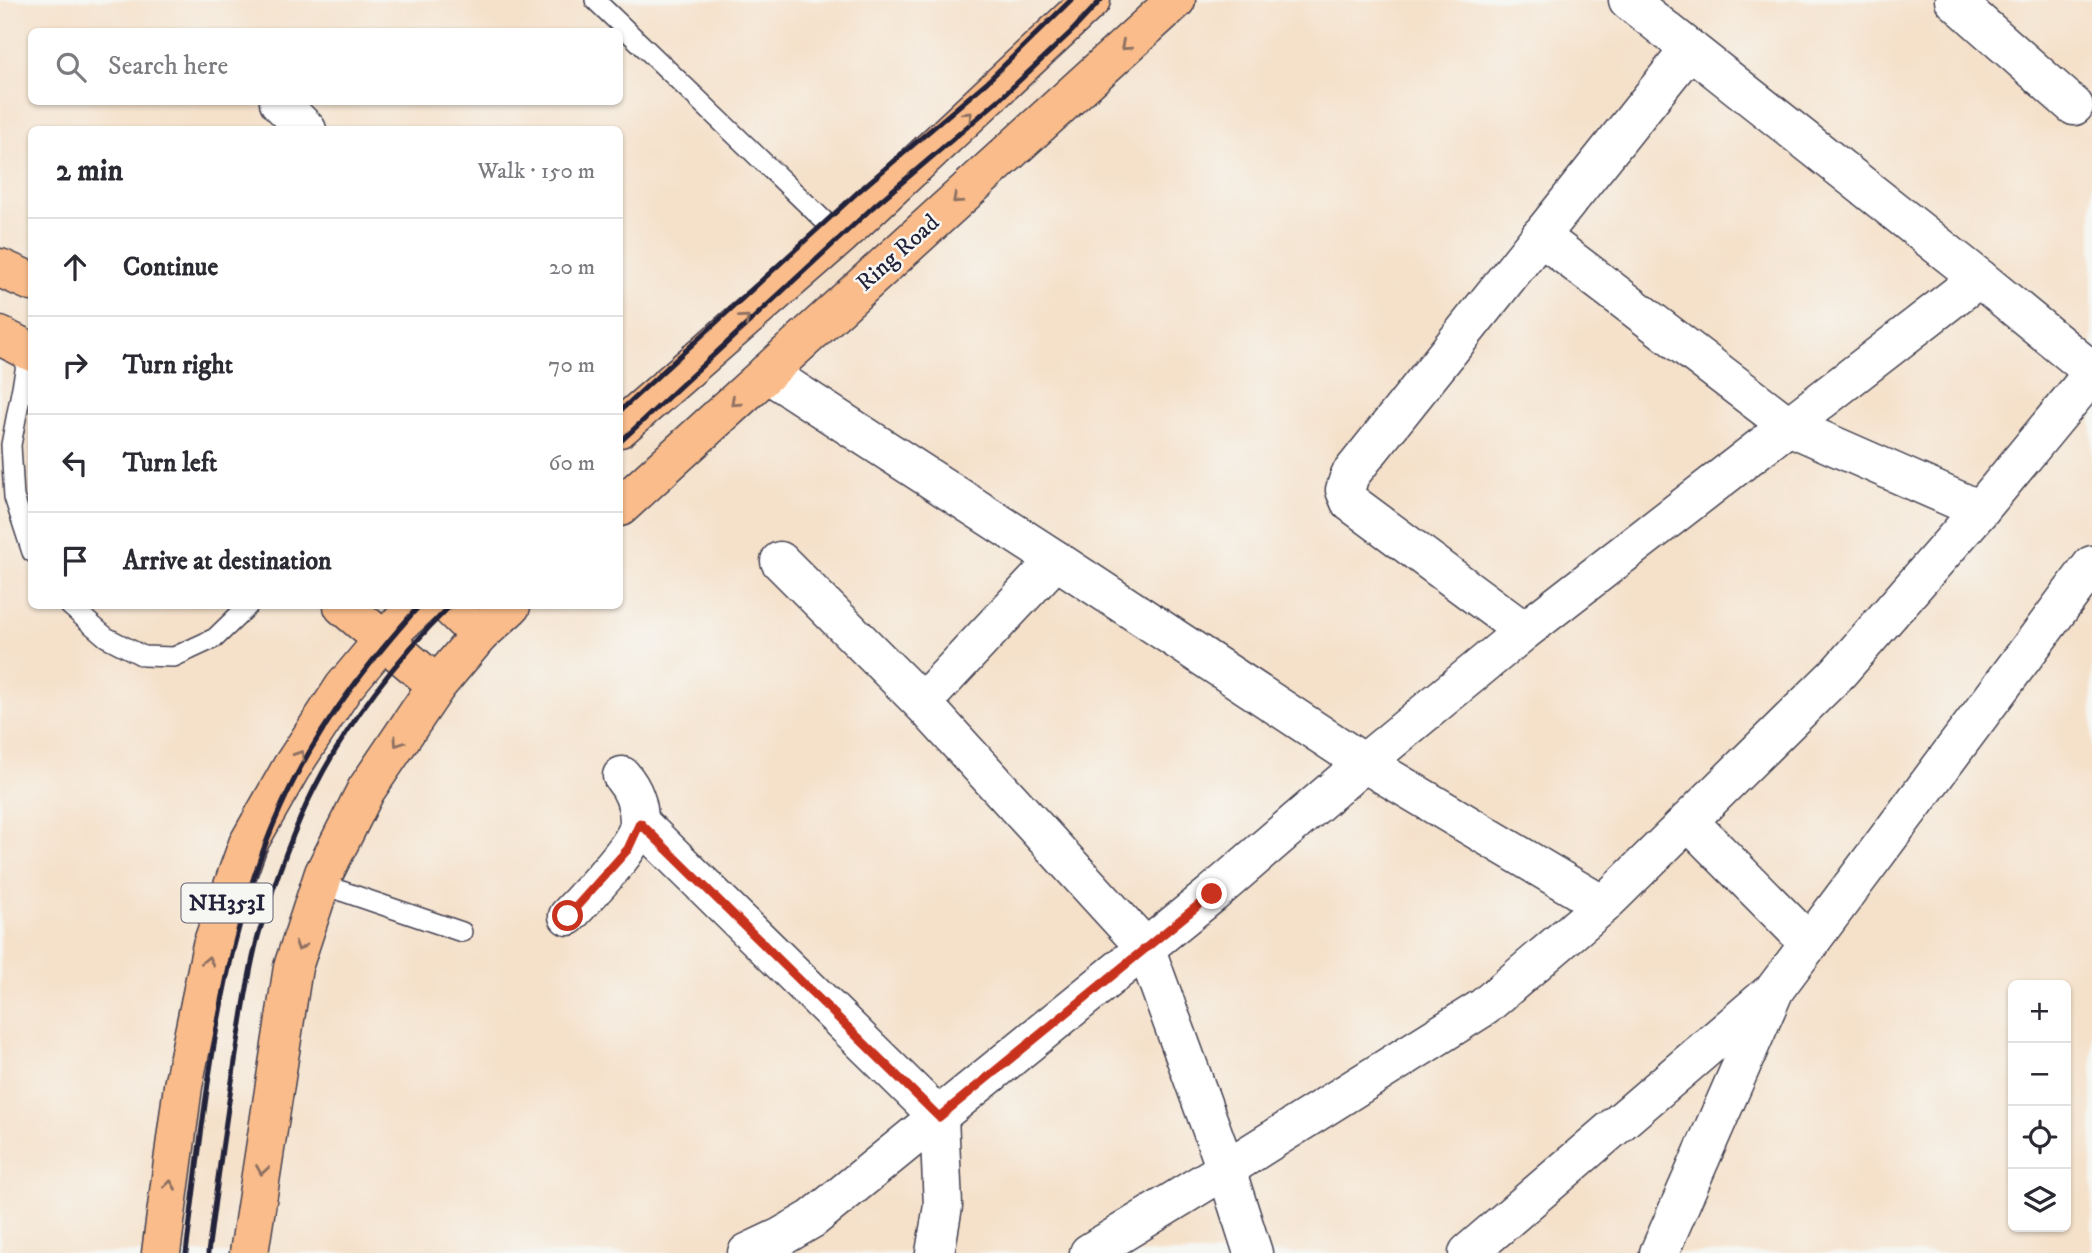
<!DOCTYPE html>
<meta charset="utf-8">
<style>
:root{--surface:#fff;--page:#f2f2f3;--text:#2b2b33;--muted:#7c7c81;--line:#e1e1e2}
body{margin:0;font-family:"IM FELL DW Pica",serif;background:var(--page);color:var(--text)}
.controls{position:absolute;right:21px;bottom:21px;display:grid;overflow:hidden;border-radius:10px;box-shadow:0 2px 5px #0004}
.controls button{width:63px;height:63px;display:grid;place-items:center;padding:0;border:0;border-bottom:2px solid var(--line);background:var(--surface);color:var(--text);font:35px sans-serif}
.stop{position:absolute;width:21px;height:21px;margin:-16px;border:5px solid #c8321e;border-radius:50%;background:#fff}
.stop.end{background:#c8321e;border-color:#fff;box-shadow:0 2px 7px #0008}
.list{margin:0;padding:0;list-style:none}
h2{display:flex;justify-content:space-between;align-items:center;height:91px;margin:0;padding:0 28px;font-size:30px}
h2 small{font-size:23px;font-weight:400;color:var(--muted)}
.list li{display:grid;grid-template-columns:46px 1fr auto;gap:21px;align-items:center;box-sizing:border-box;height:98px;padding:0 28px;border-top:2px solid var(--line)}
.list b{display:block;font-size:26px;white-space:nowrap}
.list em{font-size:23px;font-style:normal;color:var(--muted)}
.icon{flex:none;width:38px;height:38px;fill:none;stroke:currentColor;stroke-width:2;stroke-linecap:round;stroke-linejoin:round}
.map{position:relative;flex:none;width:2092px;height:1253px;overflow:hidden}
.search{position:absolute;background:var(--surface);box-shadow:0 2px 5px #0004;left:28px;top:28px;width:595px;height:77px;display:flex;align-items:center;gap:18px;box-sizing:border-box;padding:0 24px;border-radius:10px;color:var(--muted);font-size:26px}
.panel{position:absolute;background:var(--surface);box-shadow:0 2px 5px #0004;left:28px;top:126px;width:595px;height:483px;border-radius:10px}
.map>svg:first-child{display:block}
</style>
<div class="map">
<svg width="2092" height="1253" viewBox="0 0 2092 1253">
<rect width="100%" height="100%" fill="#f6f6f2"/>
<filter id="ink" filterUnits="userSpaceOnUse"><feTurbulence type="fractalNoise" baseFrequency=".0143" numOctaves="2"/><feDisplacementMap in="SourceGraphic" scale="14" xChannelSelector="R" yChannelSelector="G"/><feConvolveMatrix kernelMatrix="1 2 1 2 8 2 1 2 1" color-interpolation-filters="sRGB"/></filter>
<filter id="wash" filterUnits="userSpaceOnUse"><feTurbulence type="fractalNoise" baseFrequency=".00686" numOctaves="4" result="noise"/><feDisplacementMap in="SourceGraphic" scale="28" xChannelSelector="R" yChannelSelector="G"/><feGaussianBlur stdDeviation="1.57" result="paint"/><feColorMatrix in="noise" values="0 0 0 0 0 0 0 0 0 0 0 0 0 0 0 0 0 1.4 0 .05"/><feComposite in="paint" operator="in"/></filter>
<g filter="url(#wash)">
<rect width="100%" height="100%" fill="#f5e1ca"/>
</g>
<g filter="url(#ink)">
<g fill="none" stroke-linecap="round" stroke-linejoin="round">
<defs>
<g id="service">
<path d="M595,0L840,236"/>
<path d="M29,350L11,445L14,497L32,552"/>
<path d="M70,606L106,637L143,656L174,657L215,638L248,606"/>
<path d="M321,884L462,932"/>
</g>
<g id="minor">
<path d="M1954,0L2074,106"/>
<path d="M279,102L307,130"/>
<path d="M1540,236L1789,426L1980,510"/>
<path d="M767,373L1056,560"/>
<path d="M780,561L922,703"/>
<path d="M1524,631L1350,502L1345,490L1350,475L1689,50"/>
<path d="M1688,821L1810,944"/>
<path d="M640,823L939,1117L943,1206L935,1253"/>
<path d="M568,916C585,897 639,844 639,821C639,803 633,789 622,776"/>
<path d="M747,1253L781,1237L812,1219L1212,894L1364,763L1524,631L1979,278"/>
<path d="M1089,1253L1226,1169L1484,1007L1603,905L1838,673L1980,510L2092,374"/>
<path d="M1253,1253L1226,1169L1145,947L922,703L1056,560L1364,763L1603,905"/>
<path d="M1468,1253L1768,995"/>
<path d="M1659,1253L1775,989L2092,565"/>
</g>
<path id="tertiary" d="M1628,0L1979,278L2092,371"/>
<g id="primary">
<path d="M620,428L840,236L1091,0"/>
<path d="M620,507L1176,0"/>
<path d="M479,635L511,606"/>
</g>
<g id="trunk">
<path d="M0,268L32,282"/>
<path d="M0,336L32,352"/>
<path d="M343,606L437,685"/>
<path d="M161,1253L183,1086L212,945L248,844L291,768L344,687L384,639L419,606"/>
<path d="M249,1253L293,967L324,873L366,790L437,685L479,635L449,606"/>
</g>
</defs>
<use href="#service" stroke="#423f50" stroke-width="22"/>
<use href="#minor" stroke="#423f50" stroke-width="41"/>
<use href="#tertiary" stroke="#423f50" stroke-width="41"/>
<use href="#primary" stroke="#423f50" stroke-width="41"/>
<use href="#trunk" stroke="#423f50" stroke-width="41"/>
<use href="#service" stroke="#fff" stroke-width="19"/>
<use href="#minor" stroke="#fff" stroke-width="38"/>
<use href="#tertiary" stroke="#fff" stroke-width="38"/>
<use href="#primary" stroke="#f9bc8a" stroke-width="38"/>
<use href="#trunk" stroke="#f9bc8a" stroke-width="38"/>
<g stroke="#22223b" stroke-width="5">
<path d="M620,411L859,191L987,82L1071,0"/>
<path d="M620,442L873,207L1001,98L1071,32L1101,0"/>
<path d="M186,1253C207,1093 220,923 295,778C328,714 372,659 419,606"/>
<path d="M208,1253C217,1183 227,1112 238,1042C244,1006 249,968 259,933C274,884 291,834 314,789C348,722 397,658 450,606"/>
</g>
</g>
<defs><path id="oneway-chevron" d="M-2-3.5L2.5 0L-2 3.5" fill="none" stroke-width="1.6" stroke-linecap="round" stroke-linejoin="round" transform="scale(1.75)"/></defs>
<g stroke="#8e6f62">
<use href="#oneway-chevron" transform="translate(1125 46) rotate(138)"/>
<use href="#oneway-chevron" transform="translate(968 116) rotate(-43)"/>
<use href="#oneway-chevron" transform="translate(957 199) rotate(138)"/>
<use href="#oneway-chevron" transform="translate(745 319) rotate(-41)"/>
<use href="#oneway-chevron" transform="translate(735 402) rotate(138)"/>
<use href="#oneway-chevron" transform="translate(398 742) rotate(124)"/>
<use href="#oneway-chevron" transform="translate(300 755) rotate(-57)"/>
<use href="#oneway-chevron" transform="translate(300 946) rotate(108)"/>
<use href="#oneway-chevron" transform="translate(208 961) rotate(-79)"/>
<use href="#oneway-chevron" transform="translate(262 1170) rotate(99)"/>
<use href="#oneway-chevron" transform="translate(170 1185) rotate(-82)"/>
</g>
</g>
<g fill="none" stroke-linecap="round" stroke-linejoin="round" filter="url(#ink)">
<path stroke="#c8321e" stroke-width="9" d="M568,916L628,849L640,823L939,1117L1212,894"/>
</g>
<g text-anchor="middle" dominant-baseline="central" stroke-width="5" stroke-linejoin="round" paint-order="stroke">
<rect fill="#f6f6f2" stroke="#626272" stroke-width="2" x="181.5" y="883.5" width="91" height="39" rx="5"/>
<g font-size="23" font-weight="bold" fill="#22223b">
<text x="227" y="903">NH353I</text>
</g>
<g font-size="24" fill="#22223b" stroke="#f6f6f2">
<text transform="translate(898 253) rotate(-42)">Ring Road</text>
</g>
</g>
</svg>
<div class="controls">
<button>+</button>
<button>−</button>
<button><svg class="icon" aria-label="locate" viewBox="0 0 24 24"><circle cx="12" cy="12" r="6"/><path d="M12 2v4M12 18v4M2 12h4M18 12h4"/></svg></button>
<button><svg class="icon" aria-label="layers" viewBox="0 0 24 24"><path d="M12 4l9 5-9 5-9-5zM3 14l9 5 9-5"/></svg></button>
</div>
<div class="stop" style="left:568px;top:916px"></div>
<div class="stop end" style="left:1212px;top:894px"></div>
<div class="search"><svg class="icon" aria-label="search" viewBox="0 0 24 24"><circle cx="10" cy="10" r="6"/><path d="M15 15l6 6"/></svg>Search here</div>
<section class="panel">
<h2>2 min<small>Walk · 150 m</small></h2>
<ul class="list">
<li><svg class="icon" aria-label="ahead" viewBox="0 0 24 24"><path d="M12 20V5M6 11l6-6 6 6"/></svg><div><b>Continue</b></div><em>20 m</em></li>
<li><svg class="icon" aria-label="right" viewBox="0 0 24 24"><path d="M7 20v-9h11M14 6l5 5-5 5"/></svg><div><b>Turn right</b></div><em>70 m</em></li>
<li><svg class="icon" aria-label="left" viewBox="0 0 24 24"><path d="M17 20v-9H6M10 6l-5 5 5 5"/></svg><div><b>Turn left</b></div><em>60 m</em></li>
<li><svg class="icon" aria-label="arrive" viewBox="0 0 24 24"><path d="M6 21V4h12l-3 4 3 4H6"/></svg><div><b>Arrive at destination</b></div></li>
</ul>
</section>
</div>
